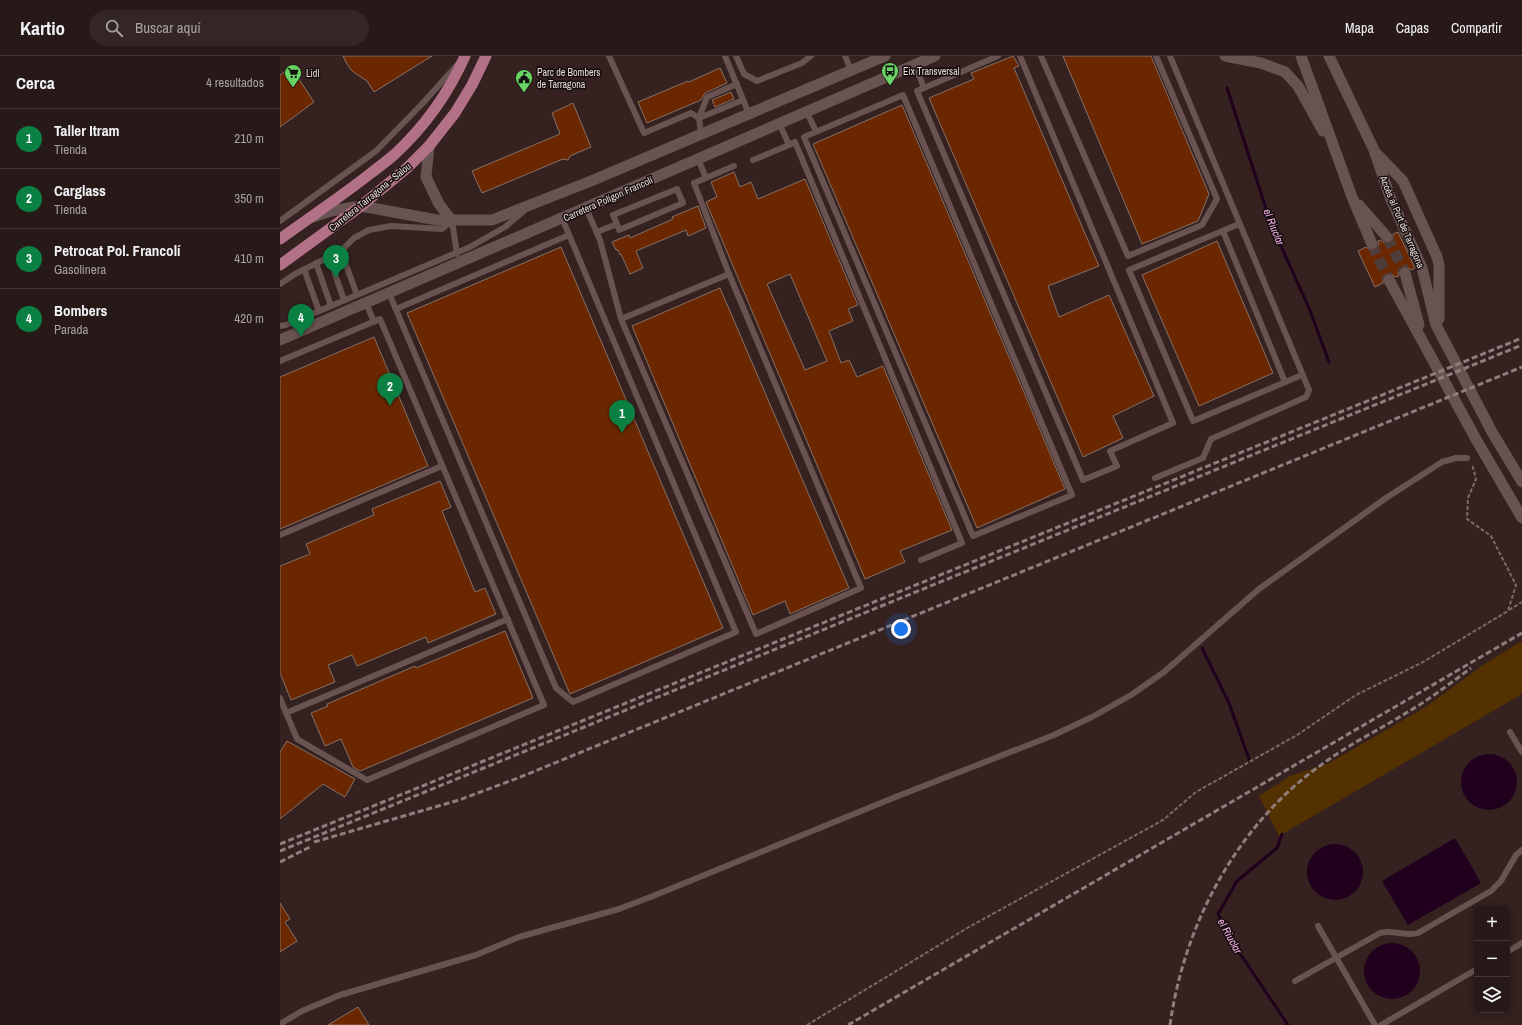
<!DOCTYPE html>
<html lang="es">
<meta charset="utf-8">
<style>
:root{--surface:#271918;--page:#332625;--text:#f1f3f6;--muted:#a4a0a2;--line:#433837;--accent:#0b8043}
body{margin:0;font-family:"Archivo Narrow",sans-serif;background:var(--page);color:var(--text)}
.controls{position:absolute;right:12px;bottom:12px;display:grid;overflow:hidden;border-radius:8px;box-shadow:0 2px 10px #0003}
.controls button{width:36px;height:36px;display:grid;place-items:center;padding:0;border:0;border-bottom:1px solid var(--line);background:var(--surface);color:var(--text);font:20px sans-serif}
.you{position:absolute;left:621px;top:573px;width:14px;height:14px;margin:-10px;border:3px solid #fff;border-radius:50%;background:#1a73e8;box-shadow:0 0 0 6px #1a73e833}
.badge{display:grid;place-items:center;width:26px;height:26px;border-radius:50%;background:var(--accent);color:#fff;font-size:13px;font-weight:700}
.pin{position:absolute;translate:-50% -33px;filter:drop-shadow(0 1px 2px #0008)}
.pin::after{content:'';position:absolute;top:21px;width:14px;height:12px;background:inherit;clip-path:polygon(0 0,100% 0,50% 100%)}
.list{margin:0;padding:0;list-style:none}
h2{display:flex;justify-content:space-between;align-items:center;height:52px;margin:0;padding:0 16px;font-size:17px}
h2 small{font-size:13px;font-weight:400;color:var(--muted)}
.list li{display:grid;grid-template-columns:26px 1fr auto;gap:12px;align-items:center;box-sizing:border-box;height:60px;padding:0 16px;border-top:1px solid var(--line)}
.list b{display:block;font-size:15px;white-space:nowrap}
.list p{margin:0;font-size:13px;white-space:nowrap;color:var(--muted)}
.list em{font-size:13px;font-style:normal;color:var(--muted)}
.icon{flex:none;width:22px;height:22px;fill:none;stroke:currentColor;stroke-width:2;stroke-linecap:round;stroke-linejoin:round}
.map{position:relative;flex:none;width:1242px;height:969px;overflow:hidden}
header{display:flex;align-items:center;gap:24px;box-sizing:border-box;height:56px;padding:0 20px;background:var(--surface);border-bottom:1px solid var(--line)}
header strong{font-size:19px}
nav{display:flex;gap:22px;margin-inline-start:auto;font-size:14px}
.search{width:280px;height:36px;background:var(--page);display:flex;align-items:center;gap:10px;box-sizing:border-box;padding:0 14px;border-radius:22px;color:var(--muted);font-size:15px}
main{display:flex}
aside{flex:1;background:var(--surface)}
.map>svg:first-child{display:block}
</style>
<header>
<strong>Kartio</strong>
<div class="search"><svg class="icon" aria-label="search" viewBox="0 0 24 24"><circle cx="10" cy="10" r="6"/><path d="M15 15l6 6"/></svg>Buscar aquí</div>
<nav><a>Mapa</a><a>Capas</a><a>Compartir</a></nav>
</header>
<main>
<aside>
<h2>Cerca<small>4 resultados</small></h2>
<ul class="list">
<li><span class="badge">1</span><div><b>Taller Itram</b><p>Tienda</p></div><em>210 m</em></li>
<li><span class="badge">2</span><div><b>Carglass</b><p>Tienda</p></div><em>350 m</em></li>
<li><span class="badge">3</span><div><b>Petrocat Pol. Francolí</b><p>Gasolinera</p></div><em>410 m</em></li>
<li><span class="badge">4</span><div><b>Bombers</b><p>Parada</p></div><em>420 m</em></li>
</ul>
</aside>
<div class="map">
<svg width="1242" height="969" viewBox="0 0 1242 969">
<rect width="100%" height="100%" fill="#342120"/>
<path fill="#543100" d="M1242,585V638L999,780L979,740L1010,720L1049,707L1144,652L1206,607Z"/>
<g fill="#20001d">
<circle cx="1209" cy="726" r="28"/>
<path d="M1175,782L1201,827L1128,869L1102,825Z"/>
<circle cx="1055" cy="816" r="28"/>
<circle cx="1112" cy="915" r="28"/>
</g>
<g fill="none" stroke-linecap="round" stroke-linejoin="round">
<g stroke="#20001d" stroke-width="3">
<path d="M947,32L991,168L1029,252L1049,306"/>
<path d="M922,592L949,647L969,703"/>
<path d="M1002,778L997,792L957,825L938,858L953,887L1008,969"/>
</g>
</g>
<g fill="#6b2800" stroke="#867167" fill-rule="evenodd">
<path d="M63,0H152L94,36L87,25L72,15L67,8Z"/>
<path d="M733,0L739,10L734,12L819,210L768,230L779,261L829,239L874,340L833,360L843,382L803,401L649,42L694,23L691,17Z"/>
<path d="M783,0H871L929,138L918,165L862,188Z"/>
<path d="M11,11L34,46L0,71V19Z"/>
<path d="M440,12L447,27L425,37L421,44L367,67L358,46L408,25L409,26Z"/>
<path d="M451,36L454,43L435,51L432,44Z"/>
<path d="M293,47L311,91L290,100L288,104L283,103L202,137L192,115L280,78L272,57Z"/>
<path d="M622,49L785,433L697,472L533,88Z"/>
<path d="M454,116L460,131L471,126L478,143L525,123L578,249L568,253L573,265L549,275L561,307L569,304L577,321L603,310L672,474L620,495L625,506L585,523L426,146L437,141L431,126ZM510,218L547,305L525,314L487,228Z"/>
<path d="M418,150L426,172L408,180L406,174L356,195L363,212L350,218L341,198L340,199L338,194H336L332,186L349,179L350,182L393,163L392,161Z"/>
<path d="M1118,176L1135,212L1131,214L1127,210H1123L1118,215L1119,220L1115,221L1112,218H1106L1103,221V227L1095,231L1078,195L1086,191L1091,195L1095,194L1099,189L1098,185L1100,184L1104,187L1109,188L1113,184V178Z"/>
<path d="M937,185L993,317L919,350L862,219Z"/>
<path d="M281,191L443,572L290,638L127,257Z"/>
<path d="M440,232L569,532L510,558L505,545L473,559L352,270Z"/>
<path d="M94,281L148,410L0,473V321Z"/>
<path d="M160,425L171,451L162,455L195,536L205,532L216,558L148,587L146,581L77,610L72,599L48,609L55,626L11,644L0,617V510L30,498L26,488L94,459L92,453Z"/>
<path d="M225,575L253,642L80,715L73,711L61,683L45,690L31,657L48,650L47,648L135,610L136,612Z"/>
<path d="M7,685L75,723L65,741L43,728L0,763V696Z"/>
<path d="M0,847L10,863L5,866L17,885L0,896Z"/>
<path d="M78,951L89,969H48Z"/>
</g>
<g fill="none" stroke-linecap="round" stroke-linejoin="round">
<g stroke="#4f3d3c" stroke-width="11" stroke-dasharray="11 5.5" stroke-linecap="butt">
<path d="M1107,181L1125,217"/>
<path d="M1092,188L1109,224"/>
</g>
<g stroke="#7b6a69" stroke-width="2" stroke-dasharray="4 2" stroke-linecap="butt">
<path d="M1229,554L1242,546"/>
<path d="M527,969L689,871L883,764L916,736L1017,679L1076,639L1143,606L1228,555L1236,529L1211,480L1187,463L1188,442L1196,423L1192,408"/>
</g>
<g stroke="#695352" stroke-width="6">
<path d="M329,0L364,77L411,57L419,62L427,41L457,28"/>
<path d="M445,0L469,58"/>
<path d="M456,0L464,18L477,25L522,7L531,0"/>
<path d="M565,0L571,14"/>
<path d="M718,0L637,35L803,424L837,410L830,395L893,367L740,0"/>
<path d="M761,0L848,200L922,169L937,143L876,0"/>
<path d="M635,9L644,32"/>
<path d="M623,39L792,439L693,480L524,81Z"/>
<path d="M526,55L536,75"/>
<path d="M421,78L419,62L463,44"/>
<path d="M509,89L515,86L682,487L641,504"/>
<path d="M418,103L426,122"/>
<path d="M473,104L509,89L499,67"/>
<path d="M306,152L320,184L341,263L476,578L581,532L449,218L341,263"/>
<path d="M0,165L96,95L142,48L177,9"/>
<path d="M959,168L849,214L913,365L1022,319"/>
<path d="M943,175L1005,326"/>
<path d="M317,176L337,168L333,159L397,133L403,147L339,174L337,168"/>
<path d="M61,195L77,239"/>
<path d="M49,201L64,244"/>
<path d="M36,207L51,250"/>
<path d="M24,213L39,255"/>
<path d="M449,218L414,127L454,110"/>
<path d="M0,228L15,218L61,195L74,182L89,174L111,170L162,173L172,165L177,198"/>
<path d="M109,237L276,632L293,646L456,576L282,162"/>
<path d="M86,247L94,266"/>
<path d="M116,253L289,179"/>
<path d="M0,270L6,269L190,191L225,171L244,155"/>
<path d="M0,305L100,263L264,649L87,724L17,683L0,642"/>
<path d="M875,422L923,402L931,383L1026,341L1029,334L890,0"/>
<path d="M0,479L162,410"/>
<path d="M6,657L228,563"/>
<path d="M1230,676L1242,696"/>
<path d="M1038,870L1095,969"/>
<path d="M1227,896L1242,887"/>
<path d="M1015,925L1100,877C1113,873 1125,881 1138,877L1211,835L1221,825L1236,799L1242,794"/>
<path d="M0,968L22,955L60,939L196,899L239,881L339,853L373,840L613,742L774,679L812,661L851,639L884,616L979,533L1106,442L1162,406L1176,402H1187"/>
<path d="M1101,969L1197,913"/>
</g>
<g stroke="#695352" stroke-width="11">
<path d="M945,0L981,7L1005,16L1018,30L1043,75"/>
<path d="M1021,0L1072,141L1092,188"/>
<path d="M1049,0L1094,94L1110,141L1142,212L1156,269L1212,376L1242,426"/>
<path d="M149,90L146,121L159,148L172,165"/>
<path d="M1097,98L1123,125L1157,201L1159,209V263"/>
<path d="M1079,149L1107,181"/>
<path d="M33,161L51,155L81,150L157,164H212L311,125L605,0"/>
<path d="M1125,217L1139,269"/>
<path d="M1109,224L1197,385L1242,462"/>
<path d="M0,284L655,0"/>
</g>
<g stroke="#b27186" stroke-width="11">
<path d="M0,183C30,161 62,140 91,117C99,111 107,105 115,98C144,71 169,36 185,0"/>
<path d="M0,209L81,150L127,112L149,90L175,57L192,29L206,0"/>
</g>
<g stroke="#8e7d7c" stroke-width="3" stroke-dasharray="6 3" stroke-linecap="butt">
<path d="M34,786L179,744L238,722L1242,311"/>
<path d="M0,788L1242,282"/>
<path d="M0,795L1242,289"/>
<path d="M0,806L32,790"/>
<path d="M568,969L1242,577"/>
<path d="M890,969C904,868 957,769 1041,709C1066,690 1095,676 1121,660C1146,646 1168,629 1191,612"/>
</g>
</g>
<defs>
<symbol id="bus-pin" viewBox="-11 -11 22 30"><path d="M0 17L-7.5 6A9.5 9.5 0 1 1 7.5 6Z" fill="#6ad363" stroke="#150d0c"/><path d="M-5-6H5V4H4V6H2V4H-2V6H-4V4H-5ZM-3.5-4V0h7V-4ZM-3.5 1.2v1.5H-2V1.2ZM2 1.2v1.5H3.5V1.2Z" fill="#111"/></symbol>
<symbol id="supermarket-pin" viewBox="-11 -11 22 30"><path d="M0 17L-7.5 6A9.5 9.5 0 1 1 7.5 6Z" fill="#6ad363" stroke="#150d0c"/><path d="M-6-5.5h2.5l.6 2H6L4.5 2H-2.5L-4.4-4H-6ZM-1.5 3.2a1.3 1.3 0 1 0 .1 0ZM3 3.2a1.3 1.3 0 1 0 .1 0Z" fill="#111"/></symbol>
<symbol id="civic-pin" viewBox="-11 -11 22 30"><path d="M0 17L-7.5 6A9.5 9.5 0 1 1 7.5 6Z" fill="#6ad363" stroke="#150d0c"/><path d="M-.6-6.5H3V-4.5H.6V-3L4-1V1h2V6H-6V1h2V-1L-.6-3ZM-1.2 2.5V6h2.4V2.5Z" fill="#111"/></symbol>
</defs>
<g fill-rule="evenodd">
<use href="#bus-pin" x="600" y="5" width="20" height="27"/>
<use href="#supermarket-pin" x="3" y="7" width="20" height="27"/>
<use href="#civic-pin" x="234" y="12" width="20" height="27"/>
</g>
<g text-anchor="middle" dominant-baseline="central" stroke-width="3" stroke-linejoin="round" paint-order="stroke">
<g font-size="10" fill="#e8dad9" stroke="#150d0c" text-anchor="start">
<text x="623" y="15">Eix Transversal</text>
<text x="257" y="16">Parc de Bombers<tspan x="257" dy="12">de Tarragona</tspan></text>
<text x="26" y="17">Lidl</text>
</g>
<g font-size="10" fill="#e8dad9" stroke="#150d0c">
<text transform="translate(90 141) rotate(-39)">Carretera Tarragona - Salou</text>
<text transform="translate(328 143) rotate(-24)">Carretera Polígon Francolí</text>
<text transform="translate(1122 166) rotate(67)">Accés al Port de Tarragona</text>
</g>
<g font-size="11" font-style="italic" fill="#f6b1ea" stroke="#150d0c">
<text transform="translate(994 171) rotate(68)">el Riuclar</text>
<text transform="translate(950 880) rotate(61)">el Riuclar</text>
</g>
</g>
</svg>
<div class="controls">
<button>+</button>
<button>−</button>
<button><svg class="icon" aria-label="layers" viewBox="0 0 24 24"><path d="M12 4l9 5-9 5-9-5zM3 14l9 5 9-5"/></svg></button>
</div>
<div class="you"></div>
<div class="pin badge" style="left:342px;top:377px">1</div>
<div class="pin badge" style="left:110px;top:350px">2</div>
<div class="pin badge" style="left:56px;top:222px">3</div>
<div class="pin badge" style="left:21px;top:281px">4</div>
</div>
</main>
